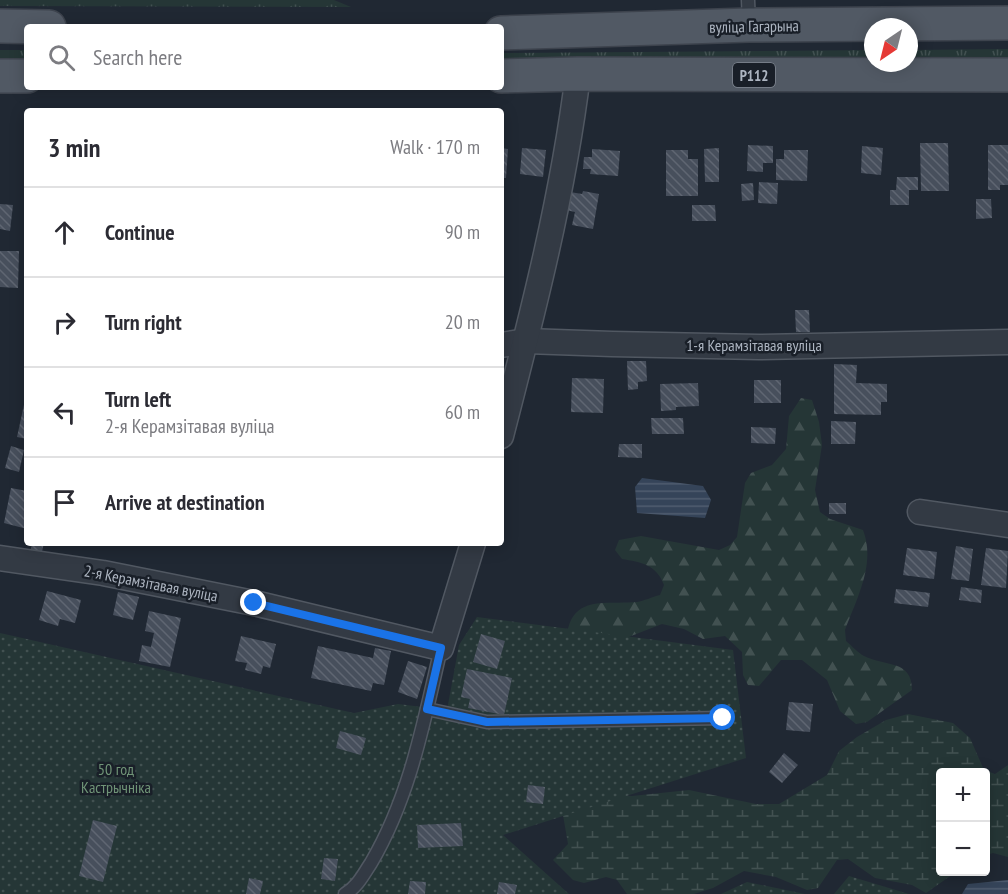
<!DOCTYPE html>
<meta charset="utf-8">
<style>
:root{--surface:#fff;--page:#f2f2f3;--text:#2b2b33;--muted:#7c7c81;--line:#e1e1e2}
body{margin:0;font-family:"PT Sans Narrow",sans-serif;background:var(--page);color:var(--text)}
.controls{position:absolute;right:18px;bottom:18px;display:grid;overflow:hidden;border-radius:6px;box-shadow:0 3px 15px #0003}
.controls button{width:54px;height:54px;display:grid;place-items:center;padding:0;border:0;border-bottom:2px solid var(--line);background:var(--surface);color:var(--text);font:30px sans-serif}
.compass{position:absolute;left:864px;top:18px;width:54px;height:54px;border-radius:50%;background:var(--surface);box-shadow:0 3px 15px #0003;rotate:215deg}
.stop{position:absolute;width:18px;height:18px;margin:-14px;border:4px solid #1a73e8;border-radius:50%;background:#fff}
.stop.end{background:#1a73e8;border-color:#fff;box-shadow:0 2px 6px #0008}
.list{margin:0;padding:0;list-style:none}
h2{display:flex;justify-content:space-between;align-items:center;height:78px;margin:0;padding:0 24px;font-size:26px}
h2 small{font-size:20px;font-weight:400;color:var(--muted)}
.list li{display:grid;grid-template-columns:39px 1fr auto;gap:18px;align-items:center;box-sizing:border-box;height:90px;padding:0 24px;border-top:2px solid var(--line)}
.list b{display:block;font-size:22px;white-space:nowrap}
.list p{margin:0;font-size:20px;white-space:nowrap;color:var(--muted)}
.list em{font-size:20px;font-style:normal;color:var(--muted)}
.icon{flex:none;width:33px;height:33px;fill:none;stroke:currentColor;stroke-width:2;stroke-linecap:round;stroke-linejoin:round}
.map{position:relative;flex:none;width:1008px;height:894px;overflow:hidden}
.search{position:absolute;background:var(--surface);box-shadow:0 3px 15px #0003;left:24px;top:24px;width:480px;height:66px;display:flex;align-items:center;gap:15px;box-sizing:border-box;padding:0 21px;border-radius:6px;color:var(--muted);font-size:22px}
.panel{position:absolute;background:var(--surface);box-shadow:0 3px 15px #0003;left:24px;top:108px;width:480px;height:438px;border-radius:6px}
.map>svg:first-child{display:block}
</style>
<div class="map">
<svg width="1008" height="894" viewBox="0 0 1008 894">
<defs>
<pattern id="grass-tufts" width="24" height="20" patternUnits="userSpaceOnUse" patternTransform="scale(1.5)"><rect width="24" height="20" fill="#253636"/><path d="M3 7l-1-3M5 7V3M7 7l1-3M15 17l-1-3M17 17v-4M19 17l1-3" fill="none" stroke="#425151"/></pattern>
<pattern id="forest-firs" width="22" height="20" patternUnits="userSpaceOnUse" patternTransform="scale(1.5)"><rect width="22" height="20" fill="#253636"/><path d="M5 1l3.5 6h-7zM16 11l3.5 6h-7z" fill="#425151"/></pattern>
<pattern id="wetland-marsh" width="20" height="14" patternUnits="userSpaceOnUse" patternTransform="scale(1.5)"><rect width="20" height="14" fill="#253636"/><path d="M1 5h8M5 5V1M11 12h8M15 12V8" fill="none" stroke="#425151"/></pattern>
<pattern id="garden-dots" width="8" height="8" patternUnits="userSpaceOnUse" patternTransform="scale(1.5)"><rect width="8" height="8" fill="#253636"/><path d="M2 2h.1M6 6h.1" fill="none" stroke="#425151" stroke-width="1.8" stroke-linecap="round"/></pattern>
<pattern id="water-rules" width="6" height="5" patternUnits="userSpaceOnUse" patternTransform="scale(1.5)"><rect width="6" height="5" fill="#354459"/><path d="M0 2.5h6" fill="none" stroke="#505d6f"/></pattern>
<pattern id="building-back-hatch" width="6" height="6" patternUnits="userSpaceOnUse" patternTransform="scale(1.5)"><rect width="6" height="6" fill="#474f5c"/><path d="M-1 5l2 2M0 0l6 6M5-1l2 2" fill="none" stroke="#5f6672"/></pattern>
</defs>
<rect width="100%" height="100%" fill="#202833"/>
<g fill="url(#grass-tufts)">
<path d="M0,0H334L351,7L0,6Z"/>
<path d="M1008,49V58L909,59V50Z"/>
<path d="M0,50H27V62L0,61Z"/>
<path d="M873,50V60L501,64V53Z"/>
</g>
<path fill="url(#forest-firs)" d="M801,398L812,400L819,422L822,445L815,490L820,512L830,519L863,530C876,563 857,598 845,630L846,641C852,646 858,653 864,656C885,667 912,659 912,690L867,722L856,724L840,711L827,680L802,660H781L759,686L748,685L743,675L742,652L725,636L703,639L684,629L662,624L590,652L567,634C573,594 607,605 637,602C644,601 652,597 660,595L664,585C657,565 641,562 622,559L615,550L619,540L641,536L719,550L730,545L737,537L745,483L751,473L772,465L786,449L789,416Z"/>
<path fill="url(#wetland-marsh)" d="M908,714L953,723L970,738L984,770L995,774L1008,765V857L993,853L986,855V772H940V872H956L926,893L912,885L875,878L848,859L837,860L818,888L807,890L776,877L744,871L713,888L694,894H627L617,880L606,877L584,883L573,880L553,860L568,844L563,815L598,793L632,796L689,790L756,804H779L827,775L839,751L857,737L886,720Z"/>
<g fill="url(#garden-dots)">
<path d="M477,617L733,650L746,758L503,835L569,894H0V633L354,713L398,704L447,710L459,645Z"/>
<path d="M849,876L909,894H834Z"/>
<path d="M747,882L805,894H721Z"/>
</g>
<g fill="url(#water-rules)">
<path d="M642,478L703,486L711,500L705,518L637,513L635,487Z"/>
<path d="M1008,880V894H962L968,884Z"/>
</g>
<g fill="url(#building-back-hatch)">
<path d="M920,143H948L949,191H921Z"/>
<path d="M748,145L773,146V163H763V172L747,171Z"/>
<path d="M988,145H1008V185H1000V190H988Z"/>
<path d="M862,146L883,148L881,175L861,173Z"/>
<path d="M501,148L508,149L506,178H501Z"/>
<path d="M522,148L546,150L543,177L520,174Z"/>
<path d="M719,148V182H705L704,149Z"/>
<path d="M592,149L620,151L618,176L590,174L591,169H583L584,157H592Z"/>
<path d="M666,150H688V159H698V196H666Z"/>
<path d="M784,150H808L807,181L776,180V159H784Z"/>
<path d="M897,177H918V190H909V205H890V190H896Z"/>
<path d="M759,182L778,183L777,204L758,203Z"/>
<path d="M753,183L754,200L742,201L741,184Z"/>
<path d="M583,191L599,194L593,229L572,225L575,212L566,210L570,192L582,194Z"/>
<path d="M976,199H991L992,218L976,219Z"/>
<path d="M0,204L13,205L10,231L0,229Z"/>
<path d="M692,205H715L716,221H692Z"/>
<path d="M0,251H19L18,288L0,287Z"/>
<path d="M795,310H809L810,332H796Z"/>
<path d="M627,361H646L647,381L638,382V389L628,390Z"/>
<path d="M834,364L857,365L856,383L887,384V402H881V415L834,414Z"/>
<path d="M572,378L604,379L603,413L571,412Z"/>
<rect x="754" y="380" width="27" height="23"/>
<path d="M698,383L699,406L676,407V410L661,411L660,384Z"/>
<path d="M25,400H27V439L17,437Z"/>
<path d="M651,418H683L684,434H652Z"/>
<path d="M831,421L856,422L855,444H831Z"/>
<path d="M751,427L776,428L775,444L751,443Z"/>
<path d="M619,444H642V458L618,457Z"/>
<path d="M11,446L24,450L19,472L5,468Z"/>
<path d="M11,488L27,491V529L4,523Z"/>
<rect x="829" y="503" width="17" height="11"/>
<path d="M32,543H44L41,556L30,553Z"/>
<path d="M956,546L973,549L969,581L951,579Z"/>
<path d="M907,548L937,552L934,579L903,575Z"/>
<path d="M986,548L1008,551L1006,588L981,585Z"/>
<path d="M961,587L982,590L981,603L959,600Z"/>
<path d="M896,589L930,593L928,607L894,603Z"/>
<path d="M47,591L81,600L75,623L60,619L58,626L39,620Z"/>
<path d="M118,592L139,597L133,620L113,615Z"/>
<path d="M149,611L181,618L170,667L139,661L142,645L151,647L154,633L145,631Z"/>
<path d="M481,634L505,641L497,669L473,662Z"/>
<path d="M241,636L276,644L270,668L263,666L261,674L245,670L247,663L235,661Z"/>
<path d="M318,646L373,658L375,648L391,651L384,685L373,683L371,691L311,678Z"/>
<path d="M408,661L427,667L417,699L398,692Z"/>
<path d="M467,669L512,678L504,715L468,708L470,699L461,697Z"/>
<path d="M789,702L813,704L810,732L786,730Z"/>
<path d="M340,731L366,738L361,755L336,748Z"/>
<path d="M784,753L798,765L782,783L769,772Z"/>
<path d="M528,785L545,787L543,804L526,802Z"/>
<path d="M93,820L117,826L103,882L79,876Z"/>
<path d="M461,823L463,846L418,848L417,825Z"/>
<path d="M324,858L338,859L335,881L321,879Z"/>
<path d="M249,878L263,881L260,894H246Z"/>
<path d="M410,881L426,882L425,894H408Z"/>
<path d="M499,882L517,885L515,894H497Z"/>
</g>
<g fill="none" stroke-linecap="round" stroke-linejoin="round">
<defs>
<g id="lane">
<path d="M748,0L749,24"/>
<path d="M427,709L487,722L723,718"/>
<path d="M345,894C358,886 363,875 371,863C410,797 424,721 441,648"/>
</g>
<g id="street">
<path d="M501,345L526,341L612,344L759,347L1008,342"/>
<path d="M501,436C532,316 563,197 578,74"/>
<path d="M920,512L1008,525"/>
<path d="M0,558L103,573L254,603L441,648L473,543"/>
</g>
<g id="primary">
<path d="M0,26L49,27"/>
<path d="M501,33L749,25L1008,23"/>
<path d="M0,76H27"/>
<path d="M501,76L578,74L1008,75"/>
</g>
</defs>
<use href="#lane" stroke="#515862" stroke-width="15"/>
<use href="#street" stroke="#515862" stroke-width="27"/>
<use href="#primary" stroke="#3d434d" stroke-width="36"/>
<use href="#lane" stroke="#333a44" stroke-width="12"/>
<use href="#street" stroke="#333a44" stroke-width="24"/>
<use href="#primary" stroke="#515964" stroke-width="33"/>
</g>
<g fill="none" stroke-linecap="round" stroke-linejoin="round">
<path stroke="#1a73e8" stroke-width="8" d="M254,603L441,648L427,709L487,722L723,718"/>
</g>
<g text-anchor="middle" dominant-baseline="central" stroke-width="5" stroke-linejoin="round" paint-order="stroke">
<rect fill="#191f28" stroke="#818893" stroke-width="1.5" x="733" y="63" width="42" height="24" rx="4.5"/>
<g font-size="15" font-weight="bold" fill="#adb5c1">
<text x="754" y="75">Р112</text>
</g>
<g font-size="16" fill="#adb5c1" stroke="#191f28">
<text transform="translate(754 26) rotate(-1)">вуліца Гагарына</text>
<text x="754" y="345">1-я Керамзітавая вуліца</text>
<text transform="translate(151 583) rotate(11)">2-я Керамзітавая вуліца</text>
</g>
<g font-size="16" fill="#709477" stroke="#191f28">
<text x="116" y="769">50 год<tspan x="116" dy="18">Кастрычніка</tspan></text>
</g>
</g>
</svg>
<div class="controls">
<button>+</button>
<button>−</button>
</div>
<svg class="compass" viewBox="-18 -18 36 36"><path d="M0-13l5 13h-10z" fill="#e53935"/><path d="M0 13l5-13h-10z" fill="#7c7c81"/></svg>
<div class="stop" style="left:723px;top:718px"></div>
<div class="stop end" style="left:254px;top:603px"></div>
<div class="search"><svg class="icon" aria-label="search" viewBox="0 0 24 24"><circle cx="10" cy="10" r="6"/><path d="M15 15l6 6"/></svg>Search here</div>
<section class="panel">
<h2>3 min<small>Walk · 170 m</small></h2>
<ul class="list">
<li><svg class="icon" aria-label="ahead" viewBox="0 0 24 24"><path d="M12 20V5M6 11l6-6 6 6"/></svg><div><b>Continue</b></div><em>90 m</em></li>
<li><svg class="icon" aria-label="right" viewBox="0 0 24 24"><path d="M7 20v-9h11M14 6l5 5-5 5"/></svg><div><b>Turn right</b></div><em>20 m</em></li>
<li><svg class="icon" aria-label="left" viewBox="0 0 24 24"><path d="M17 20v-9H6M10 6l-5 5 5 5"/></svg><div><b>Turn left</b><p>2-я Керамзітавая вуліца</p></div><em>60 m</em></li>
<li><svg class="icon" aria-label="arrive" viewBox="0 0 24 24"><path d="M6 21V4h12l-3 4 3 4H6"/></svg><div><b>Arrive at destination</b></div></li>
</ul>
</section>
</div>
